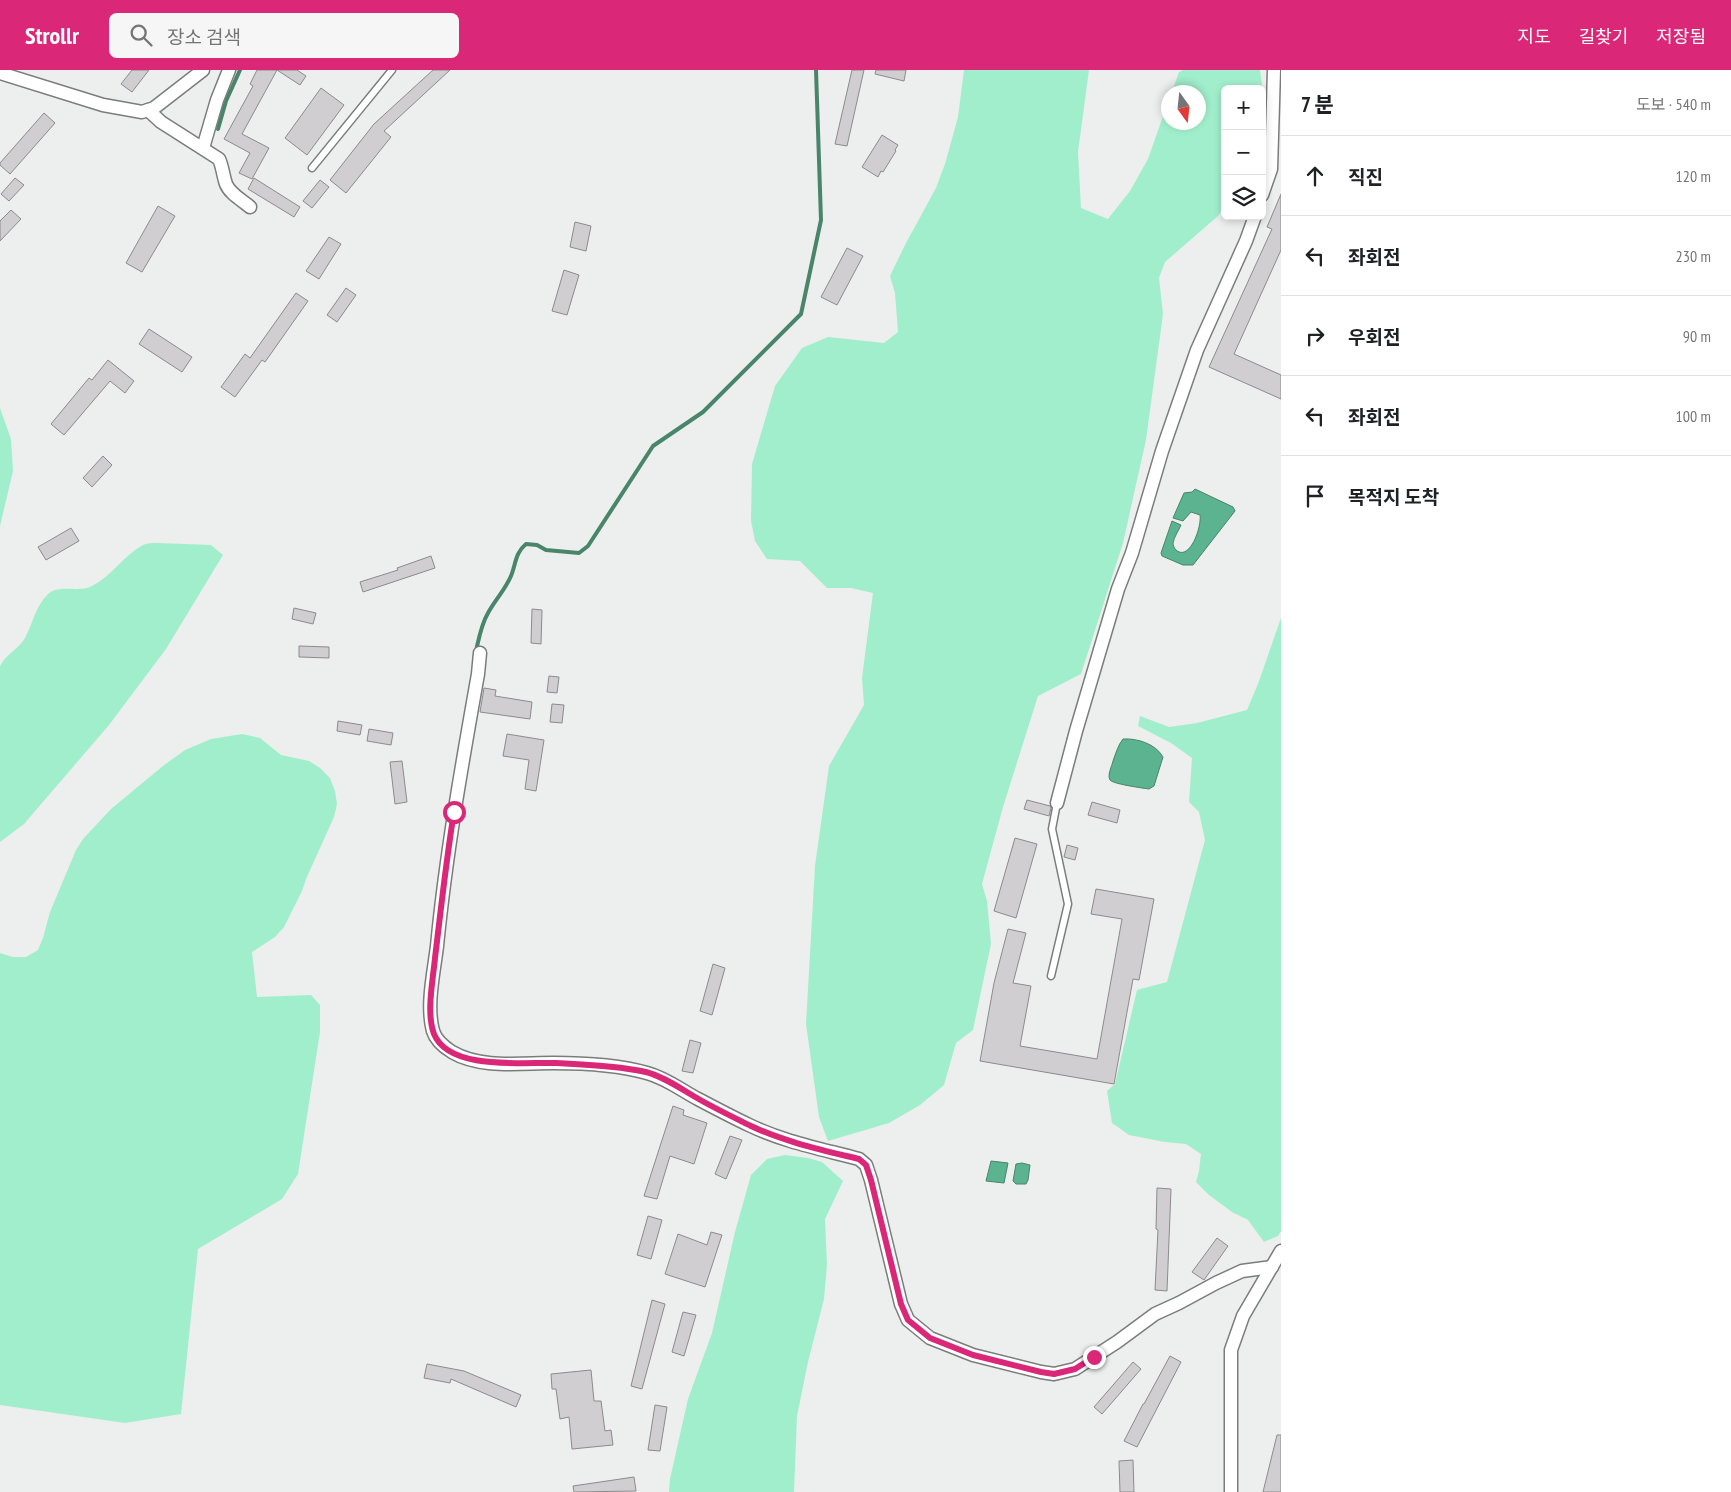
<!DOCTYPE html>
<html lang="ko">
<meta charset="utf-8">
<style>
:root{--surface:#fff;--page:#f6f6f6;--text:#202124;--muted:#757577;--line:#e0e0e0;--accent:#db2777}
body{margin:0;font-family:"PT Sans Narrow","Noto Sans KR",sans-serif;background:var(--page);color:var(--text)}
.controls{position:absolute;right:15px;top:15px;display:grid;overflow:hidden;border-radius:8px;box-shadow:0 2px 8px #0003}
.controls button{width:45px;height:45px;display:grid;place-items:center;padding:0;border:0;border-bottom:1px solid var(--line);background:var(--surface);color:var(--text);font:25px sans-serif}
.compass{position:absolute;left:1161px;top:15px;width:45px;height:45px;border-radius:50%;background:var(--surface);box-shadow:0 2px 8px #0003;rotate:165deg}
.stop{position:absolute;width:15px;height:15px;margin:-11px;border:4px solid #db2777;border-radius:50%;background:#fff}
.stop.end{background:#db2777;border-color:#fff;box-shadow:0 1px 5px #0008}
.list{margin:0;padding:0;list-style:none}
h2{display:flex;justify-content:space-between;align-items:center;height:65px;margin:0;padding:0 20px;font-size:21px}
h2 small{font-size:16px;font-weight:400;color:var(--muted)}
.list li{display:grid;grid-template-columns:32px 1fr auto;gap:15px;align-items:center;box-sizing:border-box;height:80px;padding:0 20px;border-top:1px solid var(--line)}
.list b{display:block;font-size:19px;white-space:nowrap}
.list em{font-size:16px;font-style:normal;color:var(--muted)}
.icon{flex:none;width:28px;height:28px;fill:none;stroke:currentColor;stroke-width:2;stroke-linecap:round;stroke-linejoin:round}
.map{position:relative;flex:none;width:1281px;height:1422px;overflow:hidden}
header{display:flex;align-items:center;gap:30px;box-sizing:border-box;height:70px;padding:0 25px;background:var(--accent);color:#fff}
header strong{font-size:24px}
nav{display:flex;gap:28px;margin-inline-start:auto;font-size:18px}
.search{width:350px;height:45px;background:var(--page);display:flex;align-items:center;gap:12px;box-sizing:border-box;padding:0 18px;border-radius:8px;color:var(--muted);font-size:19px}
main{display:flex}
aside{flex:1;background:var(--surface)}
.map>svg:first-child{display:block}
</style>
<header>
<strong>Strollr</strong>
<div class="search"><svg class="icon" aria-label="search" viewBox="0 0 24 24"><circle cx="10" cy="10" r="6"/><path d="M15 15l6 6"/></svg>장소 검색</div>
<nav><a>지도</a><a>길찾기</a><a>저장됨</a></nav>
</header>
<main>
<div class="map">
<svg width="1281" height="1422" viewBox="0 0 1281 1422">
<rect width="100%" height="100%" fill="#ecefed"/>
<g fill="#a1eecc">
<path d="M964,0H1089L1078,82L1081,138L1108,149L1130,121L1148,89L1168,32V52H1198V22H1172L1179,2L1183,0H1260L1264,29L1263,82L1262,19H1225V136L1218,146L1165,192L1159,208L1163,244L1146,370L1123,473L1081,604L1038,626L1003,737L982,814L987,831L991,874L973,960L956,973L944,1015L920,1035L889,1053L828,1071L819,1047L806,954L815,796L829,696L864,635L862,608L873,523L851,518H827L800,491L767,489L755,471L751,451L752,394L775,316L802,278L828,267L884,273L898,262L895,223L890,206L906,173L936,118L945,94L958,47Z"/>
<path d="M0,338L11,369L13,401L0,456Z"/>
<path d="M158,473L211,475L223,485L166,579L109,655L24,754L0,772V596C6,584 19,579 25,568C33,553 35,537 48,524C59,514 80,523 92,516C112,506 124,485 143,475C147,473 153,473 158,473Z"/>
<path d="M1281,548V1161L1278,1166L1264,1172L1248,1150L1232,1142L1209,1125L1196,1112L1199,1101L1201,1084L1186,1074L1165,1072L1129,1065L1112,1053L1107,1021L1115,1014L1137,920L1167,912L1205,770L1199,742L1189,732L1192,688L1171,673L1138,656L1140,646L1169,657L1197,653L1247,640L1258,614Z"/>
<path d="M242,664L260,668L281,685L309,691L320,698L330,708L335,721L337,734L334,747L306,809L302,821L284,857L275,867L252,882L257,927L311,925L320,935V962L298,1104L282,1129L198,1179L181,1344L125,1353L0,1335V883L13,887H26L38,880L43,868L50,842L76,780L83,769L111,739L163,696L185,680L211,669Z"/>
<path d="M785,1085L808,1088L822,1092L843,1111L825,1149L827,1195L824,1229L808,1292L797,1346L794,1422H669L670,1409L688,1329L712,1263L735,1162L751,1105L767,1089Z"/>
</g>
<g fill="#5cb38f" stroke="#48856b">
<path d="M1195,419L1233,437L1235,441L1193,495H1183L1162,486L1161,483L1172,451L1181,455C1179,460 1174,467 1173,473C1173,475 1174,478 1176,480C1190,492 1202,456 1200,445L1191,442L1183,451L1173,448L1184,423L1192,422Z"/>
<path d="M1123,669C1137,668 1156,674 1163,687L1154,716L1149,719C1142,718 1113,714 1110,710C1107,705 1112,696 1113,691C1116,683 1118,675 1123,669Z"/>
<path d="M991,1091L1008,1093L1004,1113L986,1111Z"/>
<path d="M1022,1093L1030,1095L1028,1110L1026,1114H1016L1013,1111L1016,1094Z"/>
</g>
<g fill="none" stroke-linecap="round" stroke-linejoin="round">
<g stroke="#48856b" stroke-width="4">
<path d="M218,59L226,31L240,0"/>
<path d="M476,581C479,568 481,555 488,543C495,530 505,520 511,506C516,494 515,483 526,474L537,475L546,480L579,483L588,476L653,376L703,342L801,244L821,150L816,0"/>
</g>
</g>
<g fill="#d0ced1" stroke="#8c8a8d">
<path d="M132,0H149L132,22L121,14Z"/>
<path d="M257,0H277L242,64L269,78L252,109L239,103L250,83L224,69L253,16L250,14Z"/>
<path d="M277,0H297L306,6L300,15Z"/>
<path d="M433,0H450L384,61L391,67L346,123L330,110L374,54Z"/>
<path d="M852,0H864L847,76L835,74Z"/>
<path d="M876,0H906L904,11L875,4Z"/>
<path d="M321,18L344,35L307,85L285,68Z"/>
<path d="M44,43L55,53L10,104L0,95V93Z"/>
<path d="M882,65L898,75L895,80L896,81L883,102L881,101L878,107L862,97Z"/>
<path d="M15,108L24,115L9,131L1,124Z"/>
<path d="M254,108L300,137L294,147L248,119Z"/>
<path d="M320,110L329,117L312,138L303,131Z"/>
<path d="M1281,124V180L1234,284L1281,305V329L1209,297L1272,159L1267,157Z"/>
<path d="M158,136L175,146L142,202L126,193Z"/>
<path d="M11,140L21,149L0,171V151Z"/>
<path d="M575,152L591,156L586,181L570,177Z"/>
<path d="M329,167L341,174L319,209L306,201Z"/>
<path d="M847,178L863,186L837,235L821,227Z"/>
<path d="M564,200L579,205L567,245L552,241Z"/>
<path d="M346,218L356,225L337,252L327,245Z"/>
<path d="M296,223L308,231L265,292L262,290L235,327L221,317L245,284L250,288Z"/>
<path d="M149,259L192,287L182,302L139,274Z"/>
<path d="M108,290L134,311L125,323L110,311L64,365L51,354L89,308L92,310Z"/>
<path d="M103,386L112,395L92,417L83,408Z"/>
<path d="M71,458L79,471L46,490L38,477Z"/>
<path d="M431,486L435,498L363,522L360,512L398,500L397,498Z"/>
<path d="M294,538L316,543L313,554L292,549Z"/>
<path d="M532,539L542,540L541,574L531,573Z"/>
<path d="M299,576L329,577V588L299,587Z"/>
<path d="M549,606L559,607L557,623L547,622Z"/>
<path d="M484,618L496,620L495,626L532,632L530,649L480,642Z"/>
<path d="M552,634L564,635L562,653L550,652Z"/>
<path d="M338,651L362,655L360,665L337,661Z"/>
<path d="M369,659L393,663L391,675L367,671Z"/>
<path d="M507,664L544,670L536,721L525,719L529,690L503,686Z"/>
<path d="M402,691L407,732L395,734L390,692Z"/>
<path d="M1027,730L1050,736L1051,738L1049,746L1024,739Z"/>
<path d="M1092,732L1120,740L1117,753L1088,745Z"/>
<path d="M1015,768L1037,774L1016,848L994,841Z"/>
<path d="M1067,775L1078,778L1075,790L1064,787Z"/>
<path d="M1096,819L1154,829L1139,910L1133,909L1114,1014L980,991L994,913L1008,859L1026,863L1013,913L1031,916L1020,976L1097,989L1122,849L1091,844Z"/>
<path d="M713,894L725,898L712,945L700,941Z"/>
<path d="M690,970L701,973L693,1003L682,1001Z"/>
<path d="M673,1036L684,1040L683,1045L707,1053L694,1094L670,1086L657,1129L644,1126Z"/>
<path d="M730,1066L742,1070L726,1109L715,1104Z"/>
<path d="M1157,1118L1171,1119L1167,1221L1155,1220L1158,1160L1156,1159Z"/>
<path d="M648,1146L662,1150L651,1189L637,1185Z"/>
<path d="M711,1162L722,1165L705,1217L665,1204L678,1164L707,1175Z"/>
<path d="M1217,1168L1228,1176L1204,1210L1192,1202Z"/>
<path d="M652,1230L665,1234L642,1319L631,1316Z"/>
<path d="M683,1242L696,1245L684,1286L672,1282Z"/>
<path d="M1170,1286L1181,1292L1137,1377L1124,1371L1143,1334H1144Z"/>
<path d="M1133,1292L1141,1299L1102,1344L1094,1337Z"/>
<path d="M427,1294L464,1301L521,1325L516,1337L451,1309L450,1313L424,1308Z"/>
<path d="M591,1300L594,1331H601L605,1361L611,1360L613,1375L572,1379L569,1347L560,1349L556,1319H552L551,1304Z"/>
<path d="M655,1335L667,1337L660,1381L648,1380Z"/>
<path d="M1277,1365H1281V1422H1263Z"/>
<path d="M1133,1390L1134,1422H1120L1119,1391Z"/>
<path d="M634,1407L636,1421L574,1422L573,1416Z"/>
</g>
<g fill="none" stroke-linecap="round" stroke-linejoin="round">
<defs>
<g id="service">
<path d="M312,98L392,0"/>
<path d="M1051,906L1068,834L1052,759L1057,733"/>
</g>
<g id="minor">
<path d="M0,3L103,35L142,42L154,38L203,0"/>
<path d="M148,40L161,52L219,89C223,98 223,106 226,114C230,124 242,130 250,137"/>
<path d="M203,78L217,30L229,0"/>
<path d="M1262,125L1271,99L1274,0"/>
<path d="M480,583L478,604C462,694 446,784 437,876C434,902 426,935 433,961C436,971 444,977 452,982C481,999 521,993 553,993C582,993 619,995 647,1003C666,1008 681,1020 698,1029C715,1038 732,1047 749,1055C784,1072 822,1079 859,1089L866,1095L871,1110L901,1234L908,1250L930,1268L973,1285L1041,1302L1054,1304L1075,1299L1117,1272L1155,1244L1179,1233L1216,1213L1242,1201L1272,1197"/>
<path d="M1057,733L1076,661L1118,519L1132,483L1162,381L1197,280L1246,171L1255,146"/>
<path d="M1231,1422V1280L1243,1246L1281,1181"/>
</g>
</defs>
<use href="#service" stroke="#7a7d7c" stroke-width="9"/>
<use href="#minor" stroke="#7a7d7c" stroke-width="15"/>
<use href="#service" stroke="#fff" stroke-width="6"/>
<use href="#minor" stroke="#fff" stroke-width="12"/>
</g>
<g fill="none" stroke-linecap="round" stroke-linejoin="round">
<path stroke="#db2777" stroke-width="6" d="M454,742C446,791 441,839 435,888C433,910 426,943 434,964C449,1001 524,992 556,993C575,994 594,995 613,997C624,998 636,1000 646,1002C665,1007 681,1019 697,1028C714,1038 733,1047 751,1056C785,1072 822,1080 859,1089L866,1095L871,1110L901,1234L908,1250L930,1268L973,1285L1041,1302L1054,1304L1075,1299L1094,1287"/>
</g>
</svg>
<div class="controls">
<button>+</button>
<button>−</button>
<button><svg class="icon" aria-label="layers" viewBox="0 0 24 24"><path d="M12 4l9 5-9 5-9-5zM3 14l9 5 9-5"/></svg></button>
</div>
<svg class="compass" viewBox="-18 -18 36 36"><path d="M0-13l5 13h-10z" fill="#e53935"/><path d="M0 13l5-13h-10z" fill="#757577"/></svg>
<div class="stop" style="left:454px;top:742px"></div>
<div class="stop end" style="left:1094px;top:1287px"></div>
</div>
<aside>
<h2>7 분<small>도보 · 540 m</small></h2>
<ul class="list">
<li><svg class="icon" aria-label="ahead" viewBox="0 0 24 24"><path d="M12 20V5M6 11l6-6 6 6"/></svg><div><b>직진</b></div><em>120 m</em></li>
<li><svg class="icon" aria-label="left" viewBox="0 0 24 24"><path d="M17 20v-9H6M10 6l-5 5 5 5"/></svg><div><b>좌회전</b></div><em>230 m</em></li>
<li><svg class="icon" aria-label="right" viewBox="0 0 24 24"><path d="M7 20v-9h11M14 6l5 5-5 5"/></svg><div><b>우회전</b></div><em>90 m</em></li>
<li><svg class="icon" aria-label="left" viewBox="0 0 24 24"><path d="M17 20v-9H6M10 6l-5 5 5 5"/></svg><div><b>좌회전</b></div><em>100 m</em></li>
<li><svg class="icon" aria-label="arrive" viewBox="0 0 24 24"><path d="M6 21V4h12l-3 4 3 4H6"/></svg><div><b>목적지 도착</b></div></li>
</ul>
</aside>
</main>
